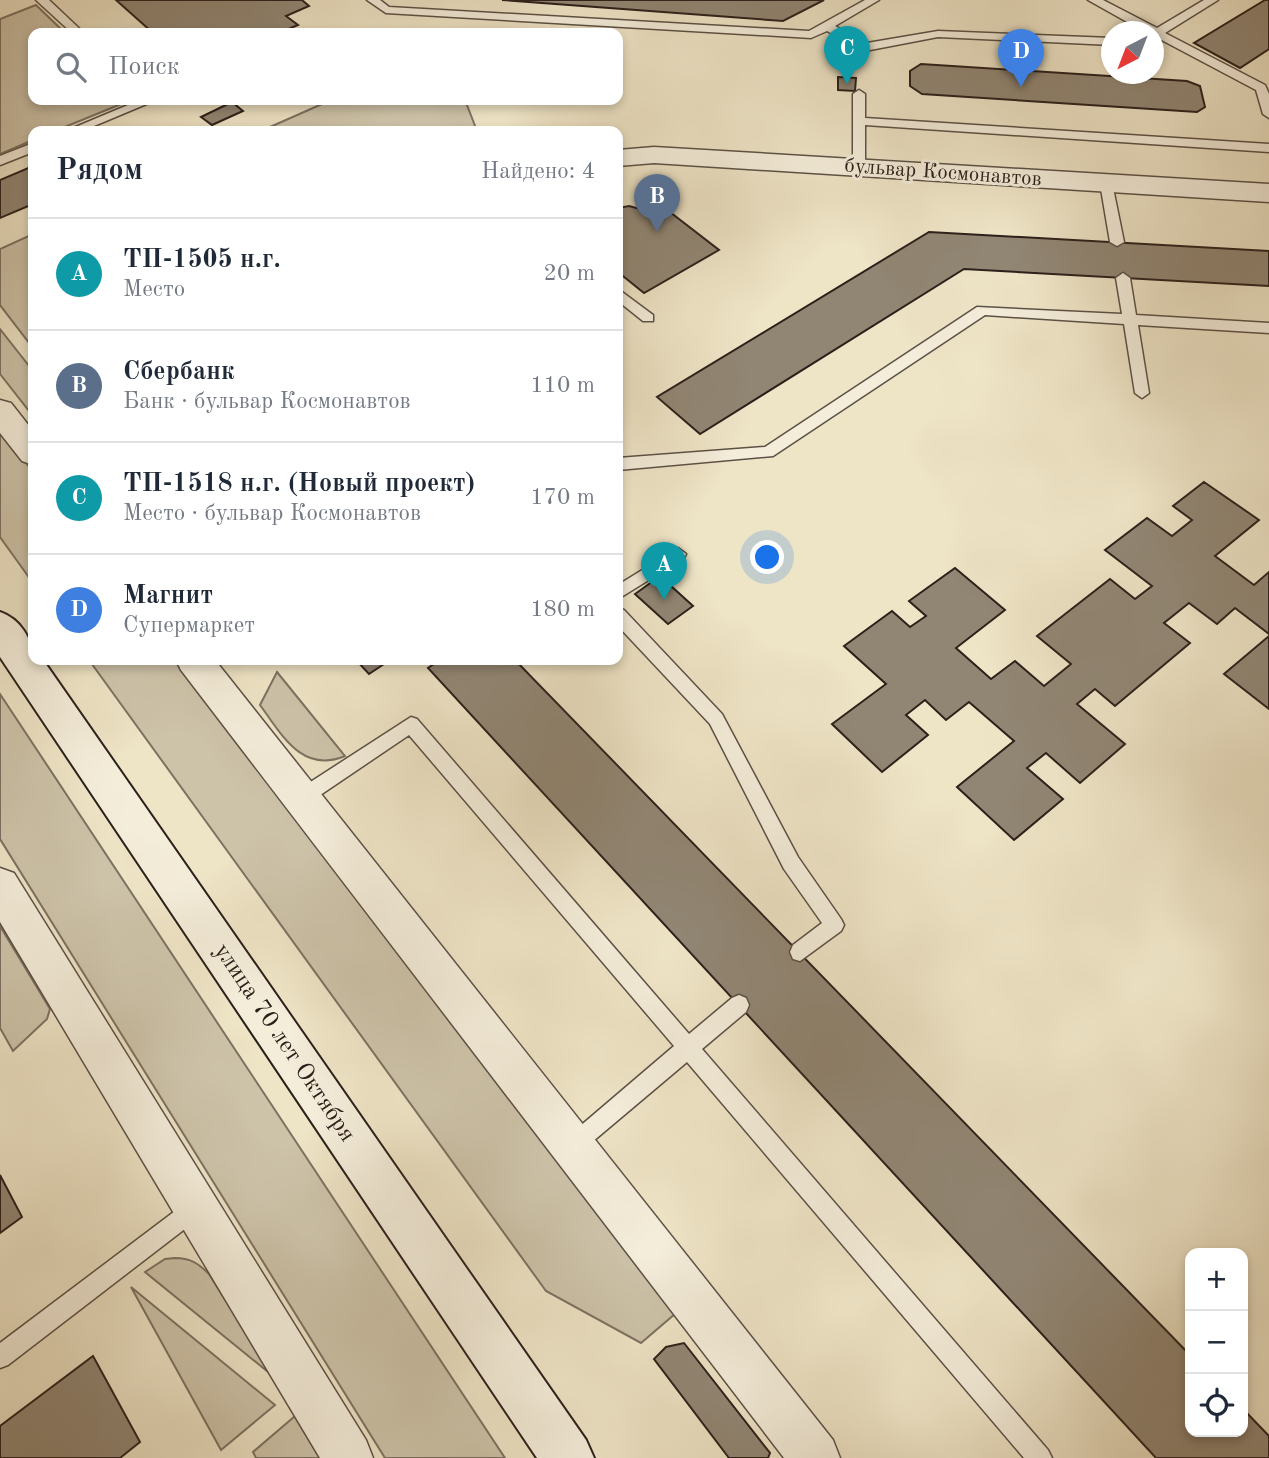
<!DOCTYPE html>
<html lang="ru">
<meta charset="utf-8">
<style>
:root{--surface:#fff;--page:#f6f6f7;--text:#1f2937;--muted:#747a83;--line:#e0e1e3;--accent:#2563eb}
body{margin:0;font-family:"Old Standard TT",serif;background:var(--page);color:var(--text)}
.controls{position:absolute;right:21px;bottom:21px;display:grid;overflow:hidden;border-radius:14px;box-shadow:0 4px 10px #0003}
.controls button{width:63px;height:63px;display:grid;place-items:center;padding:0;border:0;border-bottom:2px solid var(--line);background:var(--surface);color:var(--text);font:35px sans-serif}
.compass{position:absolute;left:1101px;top:21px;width:63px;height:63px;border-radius:50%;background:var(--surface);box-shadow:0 4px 10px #0003;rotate:222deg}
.you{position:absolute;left:768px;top:558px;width:24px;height:24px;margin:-18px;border:5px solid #fff;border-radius:50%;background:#1a73e8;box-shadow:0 0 0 10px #1a73e833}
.badge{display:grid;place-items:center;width:46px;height:46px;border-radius:50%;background:var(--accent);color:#fff;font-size:23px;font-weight:700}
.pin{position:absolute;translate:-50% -58px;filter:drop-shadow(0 2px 4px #0008)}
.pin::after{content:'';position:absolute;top:37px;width:24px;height:21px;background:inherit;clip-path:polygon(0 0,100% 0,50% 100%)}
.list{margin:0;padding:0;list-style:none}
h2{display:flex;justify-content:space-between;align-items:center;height:91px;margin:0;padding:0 28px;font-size:30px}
h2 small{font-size:23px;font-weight:400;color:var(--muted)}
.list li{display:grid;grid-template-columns:46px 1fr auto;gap:21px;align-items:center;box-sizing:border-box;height:112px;padding:0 28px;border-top:2px solid var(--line)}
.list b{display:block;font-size:26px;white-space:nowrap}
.list p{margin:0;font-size:23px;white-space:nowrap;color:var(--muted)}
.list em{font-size:23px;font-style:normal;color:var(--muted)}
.icon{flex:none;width:38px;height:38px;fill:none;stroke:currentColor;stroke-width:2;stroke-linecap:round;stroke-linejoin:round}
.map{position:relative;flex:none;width:1269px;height:1458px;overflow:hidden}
.search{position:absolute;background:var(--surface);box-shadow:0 4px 10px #0003;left:28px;top:28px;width:595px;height:77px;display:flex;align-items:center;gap:18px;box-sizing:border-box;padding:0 24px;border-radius:14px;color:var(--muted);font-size:26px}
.panel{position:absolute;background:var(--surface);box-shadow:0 4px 10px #0003;left:28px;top:126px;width:595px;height:539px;border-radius:14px}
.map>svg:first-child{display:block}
</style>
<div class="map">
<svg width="1269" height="1458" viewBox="0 0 1269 1458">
<rect width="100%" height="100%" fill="#eee4c6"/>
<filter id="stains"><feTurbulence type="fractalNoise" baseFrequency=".00286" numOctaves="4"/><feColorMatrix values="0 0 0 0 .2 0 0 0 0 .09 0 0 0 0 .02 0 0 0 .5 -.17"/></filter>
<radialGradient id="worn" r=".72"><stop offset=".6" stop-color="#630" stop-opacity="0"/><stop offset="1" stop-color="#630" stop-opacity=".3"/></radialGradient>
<g fill="#cdc3a9" stroke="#7c7262" stroke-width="2">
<path d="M36,5L65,33H33V100H131L55,131H33V140L0,154V19Z"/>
<path d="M331,100H465L477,131H261Z"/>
<path d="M33,234V348L0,305V249Z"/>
<path d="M0,329L33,371V416L0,374Z"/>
<path d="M0,428L33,472V583L0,537Z"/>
<path d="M89,660H177L676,1313L641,1343L546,1291Z"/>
<path d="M277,672L345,756C302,774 282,735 260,705Z"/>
<path d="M0,694L505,1458H385L0,839Z"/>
<path d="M0,926L50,1009L47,1019L13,1051L0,1028Z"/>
<path d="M175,1258C190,1258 198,1263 209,1274L273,1376L145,1272L165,1259Z"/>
<path d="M131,1287L275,1405L221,1450Z"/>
<path d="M295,1416L320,1458H256L253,1452Z"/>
</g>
<g fill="#918674" stroke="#2c201b" stroke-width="2">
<path d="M116,0H302L309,6L286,16L298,25L279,33H153Z"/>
<path d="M502,0H824L783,21Z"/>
<path d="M1265,0H1269V49L1240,68L1194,43Z"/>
<path d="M921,64L1187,81L1200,86L1205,107L1197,112L922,94L910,86V71Z"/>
<path d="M838,77L856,78L855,91L838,90Z"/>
<path d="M232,102L243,111L212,125L201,117Z"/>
<path d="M33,166V204L0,218V180Z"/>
<path d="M629,206L658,214L666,209L719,250L644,293L618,272V208Z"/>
<path d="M929,232L1269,251V286L964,269L700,434L657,397Z"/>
<path d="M1204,482L1259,520L1215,556L1254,585L1269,572V634L1235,608L1217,624L1189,603L1164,623L1190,643L1115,706L1095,689L1077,704L1125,744L1080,783L1046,753L1027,768L1063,799L1014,840L957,787L1014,741L969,702L946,720L925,700L906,715L928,735L882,772L832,724L886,684L844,646L892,611L910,627L926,616L909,601L955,568L1005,610L956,648L991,679L1015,661L1044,686L1071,664L1037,636L1110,579L1135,599L1152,586L1105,550L1147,518L1172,536L1192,520L1173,506Z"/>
<path d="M660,576L693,606L668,624L635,594Z"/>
<path d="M1269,636V709L1224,674Z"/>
<path d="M356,660H390L369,674Z"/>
<path d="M440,660H515L1190,1355V1432H1243V1409L1269,1436V1458H1156L428,668Z"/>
<path d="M0,1175L22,1217L0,1233Z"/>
<path d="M684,1343L770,1453L768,1458H729L654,1359L666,1347Z"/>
<path d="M93,1356L140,1442L120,1458H0V1426Z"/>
</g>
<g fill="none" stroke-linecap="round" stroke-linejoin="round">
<defs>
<g id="service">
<path d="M36,0H49L84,33H72Z"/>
<path d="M367,0H380L389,7L809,31L865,0H879L835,26L867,43L938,31L1112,38V45L938,37L865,51L827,31L811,38L386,13Z"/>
<path d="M1088,0H1103L1157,28L1204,0H1218L1165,33L1265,85L1269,94V118L1263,114L1256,90L1154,36V32H1145Z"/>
<path d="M859,90L865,94V118L1269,144V152L865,125V167L859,171L853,167V94Z"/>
<path d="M140,100H156L82,131H66Z"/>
<path d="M33,143V152L0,165V156Z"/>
<path d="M1106,179L1112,183L1124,242L1117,246L1110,242L1100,183Z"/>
<path d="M1123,273L1130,278L1136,315L1269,323V333L1138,325L1149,393L1142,398L1135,393L1124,324L985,315L773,456L618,470V458L765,447L977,307L1122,314L1116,278Z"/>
<path d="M618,289L653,315V321H643L618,301Z"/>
<path d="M678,548L686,554L684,558L618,599V585Z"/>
<path d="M618,608L624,610L722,714L798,857L841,919L844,925L841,931L800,961L793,959L790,952L793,945L822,923L784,869L710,724L618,626Z"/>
<path d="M411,717L417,719L689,1034L732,998L739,995L746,998L749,1005L746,1012L702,1049L1048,1450L1052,1458H1024L687,1062L579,1153L572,1157L565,1153L561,1146L565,1139L674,1046L409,735L307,804L301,806L295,804L292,798L295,792Z"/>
<path d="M195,1196L203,1199L206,1207L203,1215L8,1365L0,1368V1343Z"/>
</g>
<g id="minor">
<path d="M654,147L1269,184V202L654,163L618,166V150Z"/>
<path d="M0,400L11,403L33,431V465L22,461L0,433Z"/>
<path d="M176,660H215L833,1440L840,1458H784L181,670Z"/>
<path d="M0,868L14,873L366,1440L373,1458H320L0,922Z"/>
</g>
<path id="secondary" d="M0,612C20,619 33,639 33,660H43L586,1440L594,1458H537L0,657Z"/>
</defs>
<use href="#service" stroke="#5c5146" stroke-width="3"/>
<use href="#minor" stroke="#5c5146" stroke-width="3"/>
<use href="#secondary" stroke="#2c201b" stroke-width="4"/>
<use href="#service" fill="#f4edda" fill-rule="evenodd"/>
<use href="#minor" fill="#f4edda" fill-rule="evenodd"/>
<use href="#secondary" fill="#f4edda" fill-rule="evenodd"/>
</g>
<g text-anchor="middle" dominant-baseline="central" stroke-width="6" stroke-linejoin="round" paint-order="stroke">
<g font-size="21" fill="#2c201b" stroke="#f4edda">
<text transform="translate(943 173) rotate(4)">бульвар Космонавтов</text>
</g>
<g font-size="24" fill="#2c201b" stroke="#f4edda">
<text transform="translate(284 1043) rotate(56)">улица 70 лет Октября</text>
</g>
</g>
<rect width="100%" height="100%" filter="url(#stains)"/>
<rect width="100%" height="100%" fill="url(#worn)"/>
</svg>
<div class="controls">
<button>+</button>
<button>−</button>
<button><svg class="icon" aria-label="locate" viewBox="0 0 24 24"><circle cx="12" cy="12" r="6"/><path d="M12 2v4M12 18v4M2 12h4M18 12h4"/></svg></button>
</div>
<svg class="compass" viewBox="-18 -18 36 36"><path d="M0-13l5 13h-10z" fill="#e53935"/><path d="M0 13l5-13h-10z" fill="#747a83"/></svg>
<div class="you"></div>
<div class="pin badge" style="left:664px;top:600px;background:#0f9aa8">A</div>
<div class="pin badge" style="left:657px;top:232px;background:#5c6f8a">B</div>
<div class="pin badge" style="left:847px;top:84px;background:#0f9aa8">C</div>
<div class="pin badge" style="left:1021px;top:87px;background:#3f7fe0">D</div>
<div class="search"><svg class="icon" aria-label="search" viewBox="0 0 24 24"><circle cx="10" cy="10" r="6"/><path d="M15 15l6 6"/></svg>Поиск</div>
<section class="panel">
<h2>Рядом<small>Найдено: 4</small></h2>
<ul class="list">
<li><span class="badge" style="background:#0f9aa8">A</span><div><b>ТП-1505 н.г.</b><p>Место</p></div><em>20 m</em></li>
<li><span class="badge" style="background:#5c6f8a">B</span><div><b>Сбербанк</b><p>Банк · бульвар Космонавтов</p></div><em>110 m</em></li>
<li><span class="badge" style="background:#0f9aa8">C</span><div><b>ТП-1518 н.г. (Новый проект)</b><p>Место · бульвар Космонавтов</p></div><em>170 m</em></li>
<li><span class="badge" style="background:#3f7fe0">D</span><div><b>Магнит</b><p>Супермаркет</p></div><em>180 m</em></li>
</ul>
</section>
</div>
